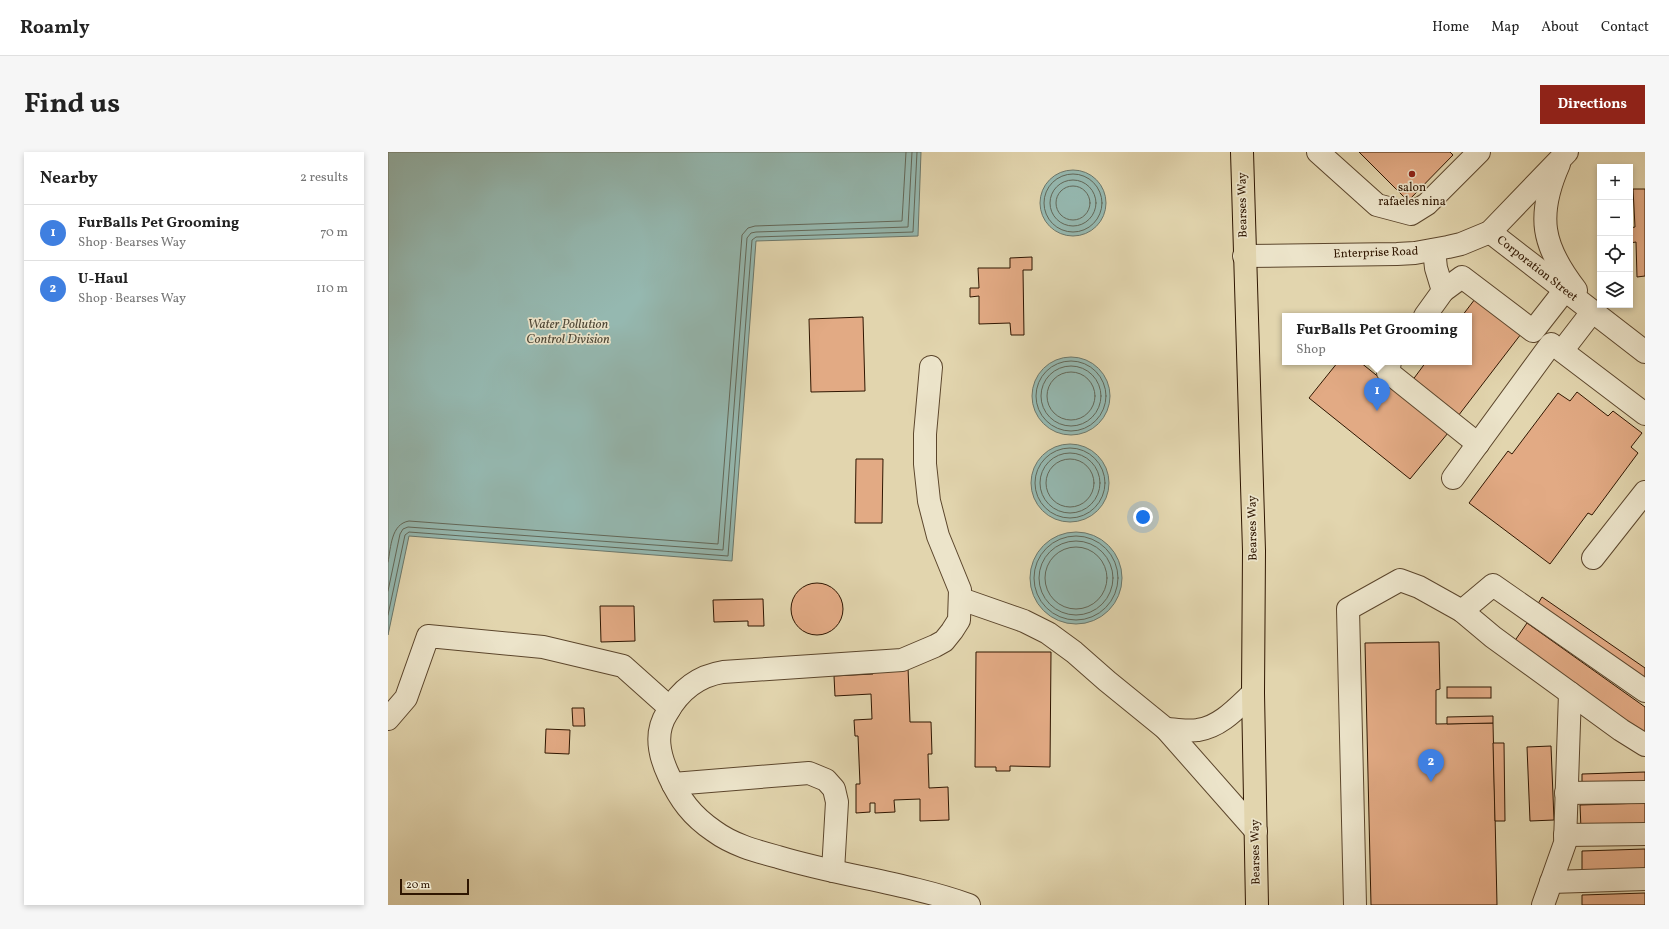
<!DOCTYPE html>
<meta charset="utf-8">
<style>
:root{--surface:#fff;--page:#f6f6f6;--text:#222;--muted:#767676;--line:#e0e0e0;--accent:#8f2418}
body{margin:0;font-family:Vollkorn,serif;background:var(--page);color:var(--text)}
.controls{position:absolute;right:12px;top:12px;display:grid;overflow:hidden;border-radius:0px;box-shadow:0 2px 6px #0003}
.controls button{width:36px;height:36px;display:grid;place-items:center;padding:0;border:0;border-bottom:1px solid var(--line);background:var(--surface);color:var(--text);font:20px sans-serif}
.scale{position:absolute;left:12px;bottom:10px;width:69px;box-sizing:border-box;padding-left:4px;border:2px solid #2f1601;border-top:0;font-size:11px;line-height:14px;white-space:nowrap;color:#2f1601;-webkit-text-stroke:3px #ece4ca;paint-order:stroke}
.you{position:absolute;left:755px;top:365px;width:14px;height:14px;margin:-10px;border:3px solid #fff;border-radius:50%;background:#1a73e8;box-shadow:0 0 0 6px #1a73e833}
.badge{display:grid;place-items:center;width:26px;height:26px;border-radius:50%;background:var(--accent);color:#fff;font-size:13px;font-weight:700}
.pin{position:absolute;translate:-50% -33px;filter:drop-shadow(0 1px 2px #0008)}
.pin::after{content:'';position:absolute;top:21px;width:14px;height:12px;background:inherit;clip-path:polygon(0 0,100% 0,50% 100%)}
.popup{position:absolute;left:894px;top:161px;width:190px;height:52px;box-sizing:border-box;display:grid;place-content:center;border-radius:0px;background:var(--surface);filter:drop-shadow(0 1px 3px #0005);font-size:13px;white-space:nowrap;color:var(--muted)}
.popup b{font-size:15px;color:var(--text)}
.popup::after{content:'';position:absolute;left:50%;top:100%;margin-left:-8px;border:8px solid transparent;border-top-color:var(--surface)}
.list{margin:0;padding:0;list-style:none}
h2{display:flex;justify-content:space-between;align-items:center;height:52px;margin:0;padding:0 16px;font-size:17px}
h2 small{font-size:13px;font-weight:400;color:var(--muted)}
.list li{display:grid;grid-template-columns:26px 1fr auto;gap:12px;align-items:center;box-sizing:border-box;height:56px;padding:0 16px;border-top:1px solid var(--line)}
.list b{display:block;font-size:15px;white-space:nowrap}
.list p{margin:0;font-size:13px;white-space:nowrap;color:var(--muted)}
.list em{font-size:13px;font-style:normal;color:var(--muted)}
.icon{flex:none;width:22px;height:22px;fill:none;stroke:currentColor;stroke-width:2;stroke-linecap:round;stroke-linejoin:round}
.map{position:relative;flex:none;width:1257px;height:753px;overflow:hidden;border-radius:0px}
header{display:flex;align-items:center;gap:24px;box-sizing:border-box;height:56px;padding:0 20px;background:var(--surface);border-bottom:1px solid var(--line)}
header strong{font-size:19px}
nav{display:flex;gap:22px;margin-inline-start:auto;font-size:14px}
.intro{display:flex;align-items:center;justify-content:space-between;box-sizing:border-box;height:96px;padding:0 24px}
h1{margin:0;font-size:28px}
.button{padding:10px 18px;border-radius:0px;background:var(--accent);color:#fff;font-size:14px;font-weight:700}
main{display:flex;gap:24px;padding:0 24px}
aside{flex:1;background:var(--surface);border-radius:0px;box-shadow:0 2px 6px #0003}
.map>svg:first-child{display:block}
</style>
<header>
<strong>Roamly</strong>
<nav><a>Home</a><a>Map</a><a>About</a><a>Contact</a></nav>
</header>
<div class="intro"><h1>Find us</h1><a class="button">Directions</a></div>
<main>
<aside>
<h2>Nearby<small>2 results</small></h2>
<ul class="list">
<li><span class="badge" style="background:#3f7fe0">1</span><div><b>FurBalls Pet Grooming</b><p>Shop · Bearses Way</p></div><em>70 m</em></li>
<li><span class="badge" style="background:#3f7fe0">2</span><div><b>U-Haul</b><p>Shop · Bearses Way</p></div><em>110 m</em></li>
</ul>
</aside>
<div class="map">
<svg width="1257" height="753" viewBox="0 0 1257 753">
<rect width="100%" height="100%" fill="#e2d5ae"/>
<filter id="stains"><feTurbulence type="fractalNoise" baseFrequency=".005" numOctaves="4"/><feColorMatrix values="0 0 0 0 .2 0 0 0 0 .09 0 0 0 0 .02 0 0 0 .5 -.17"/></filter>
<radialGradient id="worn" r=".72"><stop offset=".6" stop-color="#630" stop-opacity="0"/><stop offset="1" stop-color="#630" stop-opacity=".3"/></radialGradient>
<g fill="#95b8b0" stroke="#6c776a">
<path d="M0,0H533L530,84L368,89L344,409L21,384L0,483Z"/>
<circle cx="685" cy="51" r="33"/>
<circle cx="683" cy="244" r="39"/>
<circle cx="682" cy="331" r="39"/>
<circle cx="688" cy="426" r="46"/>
</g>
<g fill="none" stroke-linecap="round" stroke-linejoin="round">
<g stroke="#626758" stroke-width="1">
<circle cx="685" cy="51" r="29"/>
<circle cx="685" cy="51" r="23"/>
<circle cx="685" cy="51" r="17"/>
<circle cx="683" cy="244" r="35"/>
<circle cx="683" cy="244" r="30"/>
<circle cx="683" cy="244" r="24"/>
<circle cx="682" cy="331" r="35"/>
<circle cx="682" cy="331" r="30"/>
<circle cx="682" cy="331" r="24"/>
<circle cx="688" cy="426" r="42"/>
<circle cx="688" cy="426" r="37"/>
<circle cx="688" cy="426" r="31"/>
<path d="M0,410C3,395 3,372 21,369L330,392L354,83L360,76L367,74L514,69L518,0"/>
<path d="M0,439L12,382L15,377L20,375L335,398L359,86L363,81L368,80L520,75L524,0"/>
<path d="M0,463L17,383L21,380L340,404L364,88L368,85L525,80L529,0"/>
</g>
</g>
<g fill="#e2aa84" stroke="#2f1601">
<path d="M971,0H1062L1065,3L1020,49Z"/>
<path d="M1245,37H1257V124L1249,125L1248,90L1242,91V76L1247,75Z"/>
<path d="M644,105V118H635L636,183H623L622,171L591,172V144L582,145V136H591L590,116H622V106Z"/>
<path d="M1087,147L1133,182L1067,268L1021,233L1038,210H1081V164H1074Z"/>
<path d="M475,165L477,239L423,240L421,167Z"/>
<path d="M950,210H972L1060,281L1022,327L921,246Z"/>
<path d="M1189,240L1220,264L1225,259L1254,281L1243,295L1250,301L1204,363L1200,361L1162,412L1081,351L1120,299L1124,302L1170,241L1182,249Z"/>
<path d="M468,307H495L494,371H467Z"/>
<circle cx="429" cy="457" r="26"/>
<path d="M1154,445L1257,516V530L1148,455Z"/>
<path d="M375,447L376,474H360V469L326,470L325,448Z"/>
<path d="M212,454H246L247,489L213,490Z"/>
<path d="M1139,471L1257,555V583L1126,490Z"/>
<path d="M1051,490L1052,537L1048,538V572L1105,571L1109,753H983L977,491Z"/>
<path d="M588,500H663L662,615L622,614V619H608V615H587Z"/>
<path d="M520,515L522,570H543L544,602H540L541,636L560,635L561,668L532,669V647L506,648L507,660L487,661V651H482V660L468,661V632H472L470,584H467L466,568L484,567L483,542L447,544L446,524L485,522L484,517Z"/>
<rect x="1059" y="535" width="44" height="11"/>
<path d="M184,556H196L197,574H185Z"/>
<path d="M1105,564V571L1059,572V565Z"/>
<path d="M158,577L182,578L181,602L157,601Z"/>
<path d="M1105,591H1116L1117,669H1107Z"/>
<path d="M1163,594L1166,668L1142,669L1139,595Z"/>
<path d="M1257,620V633L1194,635V622Z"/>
<path d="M1257,651V675L1193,677L1192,653Z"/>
<path d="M1257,697V720L1194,722V699Z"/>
<path d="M1257,741V753H1194V743Z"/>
</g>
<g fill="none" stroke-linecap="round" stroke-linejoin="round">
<defs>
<g id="minor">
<path d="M930,0L989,53L1023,62L1039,52L1091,0"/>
<path d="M1171,12C1148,64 1154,94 1188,138"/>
<path d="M1102,80L1257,200"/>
<path d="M856,104L1009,102L1027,101L1060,95L1073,92L1102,80L1179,0"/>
<path d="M1055,139L1074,125L1145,179L1177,138"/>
<path d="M1204,160L1174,199L1257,262"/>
<path d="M1037,164L1055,139L1048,116L1046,98"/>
<path d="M1002,210L1000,220L1090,292"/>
<path d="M543,215L537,282V312L541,349L550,384L572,438L571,468L564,479L556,489L547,494L514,508L335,520C310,524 292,538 279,561C266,581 271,603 281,624C292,648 304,664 326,679C345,693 368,699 390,705C453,724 519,731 581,753"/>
<path d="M1065,326L1163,192"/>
<path d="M1205,406L1257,340"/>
<path d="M573,447L636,469L660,481L686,500L719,529L778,577L868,679"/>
<path d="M1074,459L1105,433L1257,539"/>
<path d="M0,567L18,546L40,484L155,495L235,514L282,556"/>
<path d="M778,577C788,577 800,580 810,578C832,575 849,556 865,541"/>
<path d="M285,632L421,621L438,628L446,637L449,650L445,719"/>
<path d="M1178,641L1257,640"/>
<path d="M1177,683L1257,682"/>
<path d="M1163,730L1257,727"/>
<path d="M967,753L960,457L1012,428L1031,435L1074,459L1105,485L1233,578L1257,593"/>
<path d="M1155,753L1177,691L1182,541"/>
</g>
<path id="major" d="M854,0L866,399L865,541L869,753"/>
</defs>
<use href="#minor" stroke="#5c462c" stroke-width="24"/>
<use href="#major" stroke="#2f1601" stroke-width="24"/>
<use href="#minor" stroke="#ece4ca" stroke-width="22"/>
<use href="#major" stroke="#e2d5ae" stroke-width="22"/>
</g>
<circle fill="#8f2418" stroke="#ece4ca" stroke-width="1.5" cx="1024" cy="22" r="4"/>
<g text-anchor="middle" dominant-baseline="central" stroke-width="3.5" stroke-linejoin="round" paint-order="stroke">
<g font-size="12" fill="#2f1601" stroke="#ece4ca">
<text x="1024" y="36">salon<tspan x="1024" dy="14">rafaeles nina</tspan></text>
</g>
<g font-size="12" fill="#2f1601" stroke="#ece4ca">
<text transform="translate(855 53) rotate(-91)">Bearses Way</text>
<text transform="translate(988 101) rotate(-2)">Enterprise Road</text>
<text transform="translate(1149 117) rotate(38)">Corporation Street</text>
<text transform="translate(865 376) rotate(-91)">Bearses Way</text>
<text transform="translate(868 700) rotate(-91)">Bearses Way</text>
</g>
<g font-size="13" font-style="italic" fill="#4e4736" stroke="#ece4ca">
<text x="180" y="173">Water Pollution<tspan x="180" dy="15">Control Division</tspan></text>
</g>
</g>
<rect width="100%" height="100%" filter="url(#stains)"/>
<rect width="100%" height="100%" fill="url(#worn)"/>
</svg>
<div class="controls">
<button>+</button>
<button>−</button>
<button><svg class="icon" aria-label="locate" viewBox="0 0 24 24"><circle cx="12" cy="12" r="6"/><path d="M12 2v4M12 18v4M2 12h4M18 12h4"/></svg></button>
<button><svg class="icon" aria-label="layers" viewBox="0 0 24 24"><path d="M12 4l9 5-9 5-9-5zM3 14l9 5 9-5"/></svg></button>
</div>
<div class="scale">20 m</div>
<div class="you"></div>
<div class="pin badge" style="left:989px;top:259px;background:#3f7fe0">1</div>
<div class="popup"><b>FurBalls Pet Grooming</b>Shop</div>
<div class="pin badge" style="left:1043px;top:630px;background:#3f7fe0">2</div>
</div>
</main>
